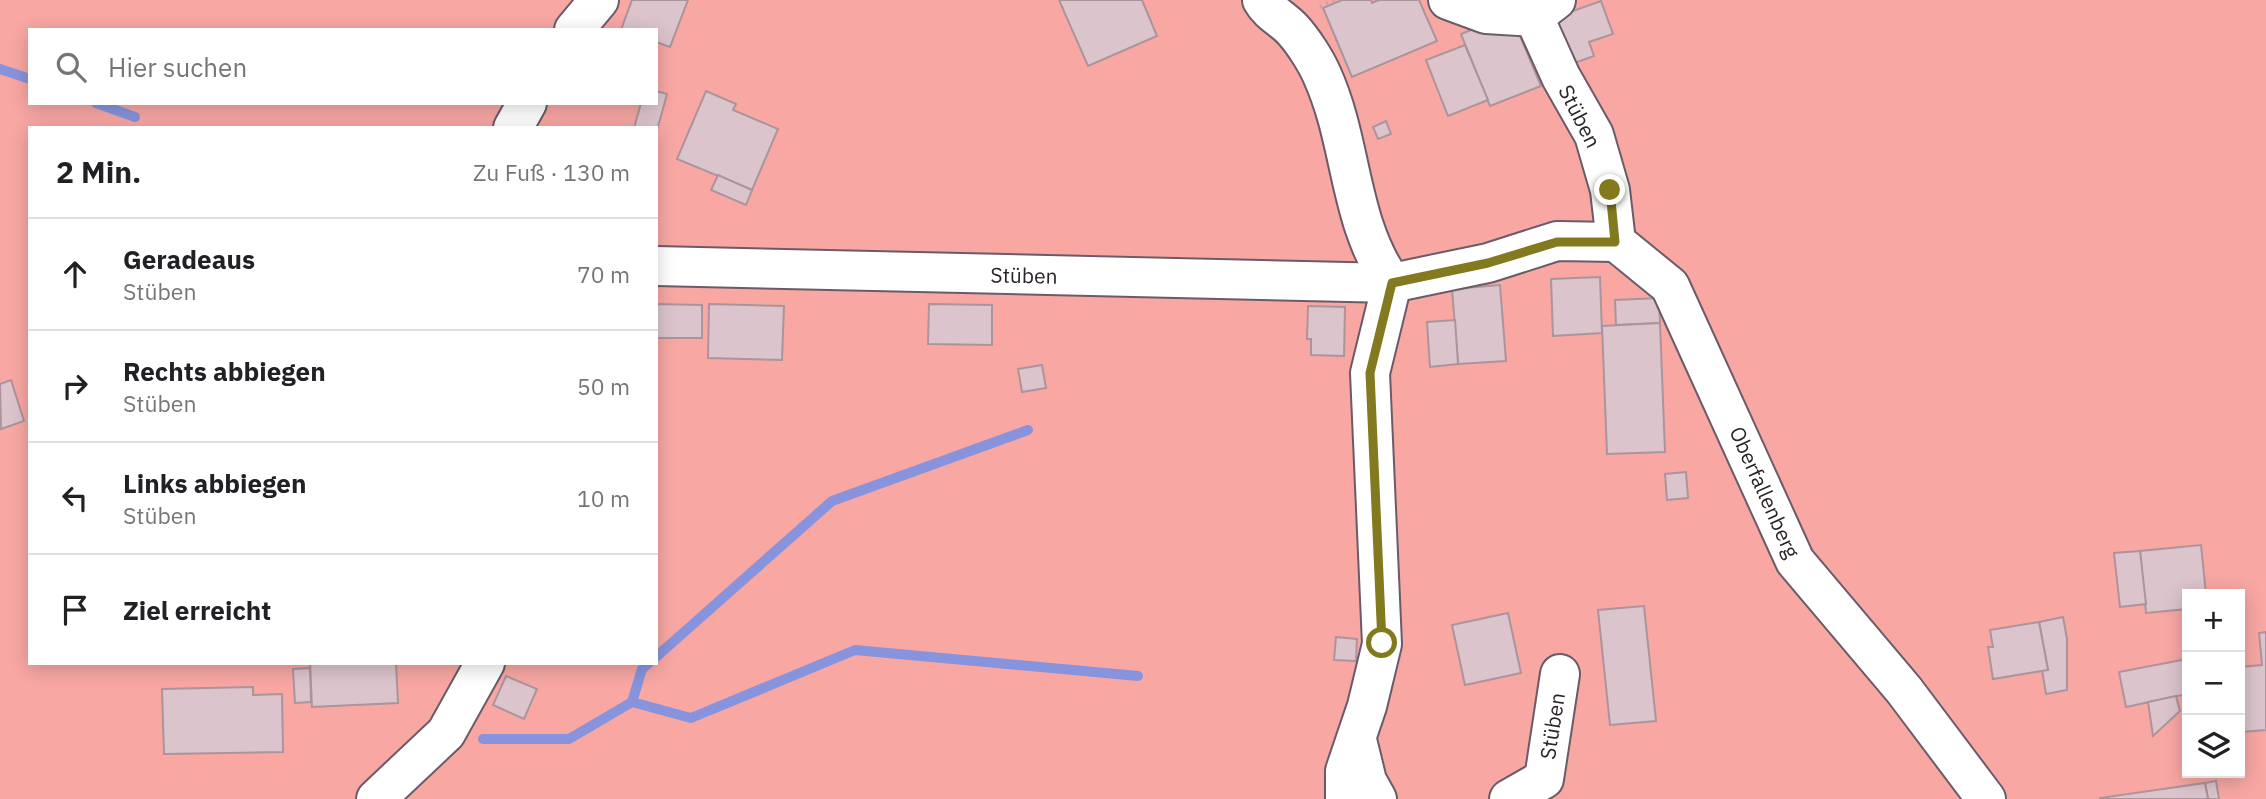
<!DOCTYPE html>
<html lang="de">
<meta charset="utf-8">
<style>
:root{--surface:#fff;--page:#f2f2f2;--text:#202124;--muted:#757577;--line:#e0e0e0}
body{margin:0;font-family:"IBM Plex Sans",sans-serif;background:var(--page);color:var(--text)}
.controls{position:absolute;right:21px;bottom:21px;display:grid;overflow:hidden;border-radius:0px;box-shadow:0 4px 18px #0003}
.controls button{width:63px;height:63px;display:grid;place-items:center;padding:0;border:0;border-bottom:2px solid var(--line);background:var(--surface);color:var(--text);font:35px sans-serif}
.stop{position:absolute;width:21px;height:21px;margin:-16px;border:5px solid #837a1f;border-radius:50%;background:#fff}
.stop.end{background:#837a1f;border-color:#fff;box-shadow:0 2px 7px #0008}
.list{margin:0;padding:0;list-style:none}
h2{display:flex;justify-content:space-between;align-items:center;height:91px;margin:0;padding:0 28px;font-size:30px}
h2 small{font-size:23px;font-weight:400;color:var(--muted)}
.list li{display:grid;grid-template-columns:46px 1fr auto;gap:21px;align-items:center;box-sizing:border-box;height:112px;padding:0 28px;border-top:2px solid var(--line)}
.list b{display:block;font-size:26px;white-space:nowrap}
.list p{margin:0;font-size:23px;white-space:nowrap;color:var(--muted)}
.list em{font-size:23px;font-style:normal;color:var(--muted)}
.icon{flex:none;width:38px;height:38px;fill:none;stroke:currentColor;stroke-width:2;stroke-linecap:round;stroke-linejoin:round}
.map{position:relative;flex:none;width:2266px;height:799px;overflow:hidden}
.search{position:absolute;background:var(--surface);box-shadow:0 4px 18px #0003;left:28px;top:28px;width:630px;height:77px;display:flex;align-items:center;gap:18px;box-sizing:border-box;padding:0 24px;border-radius:0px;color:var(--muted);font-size:26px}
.panel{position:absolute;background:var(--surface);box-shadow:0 4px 18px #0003;left:28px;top:126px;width:630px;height:539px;border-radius:0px}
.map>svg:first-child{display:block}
</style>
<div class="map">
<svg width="2266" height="799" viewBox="0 0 2266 799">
<rect width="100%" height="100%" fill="#f5e3f3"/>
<path fill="#f8a7a3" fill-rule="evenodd" d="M0,0H2266V799H0ZM30,30H656V103H30ZM30,128H656V663H30ZM2187,594H2240V773H2187Z"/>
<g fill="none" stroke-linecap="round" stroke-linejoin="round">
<g stroke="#8794dd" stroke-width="10">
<path d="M0,69L30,79"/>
<path d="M96,103L135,117"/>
<path d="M656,657L832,501L1028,430"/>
<path d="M632,702L691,718L855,650L1138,676"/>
<path d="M483,739H569L632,702L642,669L649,663"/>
</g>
</g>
<g fill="#dcc4cc" stroke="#ab949c" stroke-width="2">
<path d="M632,0H688L670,47L656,42V30H621Z"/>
<path d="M1059,0H1142L1157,36L1088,66Z"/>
<path d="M1342,0H1371L1372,3L1379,0H1419L1437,41L1352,77L1323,8Z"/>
<path d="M1601,1L1613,34L1589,42L1594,56L1569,65L1553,18Z"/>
<path d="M1490,22L1515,24L1541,86L1490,106L1461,34Z"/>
<path d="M1465,45L1488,100L1448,116L1426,60Z"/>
<path d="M656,91L667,94L656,134V128H634L641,103H656Z"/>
<path d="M706,91L736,104L733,110L778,129L752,190L677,159Z"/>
<path d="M1386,121L1391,134L1378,139L1373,127Z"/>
<path d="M718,175L752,190L746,205L711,190Z"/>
<path d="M1600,277L1602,333L1553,336L1551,279Z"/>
<path d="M1500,285L1506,361L1458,364L1452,289Z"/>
<path d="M1659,298L1660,323L1616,325L1615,300Z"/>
<path d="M656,304L702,305V338H656Z"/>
<path d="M709,304L784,306L782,360L708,358Z"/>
<path d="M929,304L992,305V345L928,344Z"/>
<path d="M1308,306L1345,307L1344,356L1311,355V339H1307Z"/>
<path d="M1455,320L1458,364L1430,367L1427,322Z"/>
<path d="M1660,323L1665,452L1607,454L1602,326Z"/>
<path d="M1042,365L1046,388L1022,392L1018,369Z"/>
<path d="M11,380L24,421L1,429L0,384Z"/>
<path d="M1686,472L1688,498L1667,500L1665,474Z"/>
<path d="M2201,545L2206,594H2187V609L2146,613L2140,551Z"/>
<path d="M2140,551L2146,604L2120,607L2114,553Z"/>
<path d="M1644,606L1656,721L1610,725L1598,610Z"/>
<path d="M1508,613L1521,673L1465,685L1452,625Z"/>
<path d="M2063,617L2067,639V690L2046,694L2042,670H2048L2039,622Z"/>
<path d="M2039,622L2048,670L1993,679L1988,647H1993L1990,630Z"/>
<path d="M2266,632V730L2242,732L2240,667L2262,665L2259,633Z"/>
<path d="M1336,637L1357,639L1356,661L1334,660Z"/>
<path d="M2187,659V694L2126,707L2119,672Z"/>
<path d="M310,663H396L398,703L312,707Z"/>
<path d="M310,668L311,702L295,703L293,669Z"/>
<path d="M506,676L537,689L524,719L493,705Z"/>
<path d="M253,687V695L282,694L283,752L164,754L162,689Z"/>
<path d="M2176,696L2180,711L2153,736L2148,702Z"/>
<path d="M2216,781L2219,799H2208L2205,783Z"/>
<path d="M2205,783L2208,799H2100V798Z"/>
</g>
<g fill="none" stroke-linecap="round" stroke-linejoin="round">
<defs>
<g id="minor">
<path d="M1262,0C1270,14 1282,18 1293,30C1303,41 1316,61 1322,75C1353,143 1348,222 1392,283"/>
<path d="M1448,0L1486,14L1534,17L1556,0"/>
<path d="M1534,17L1561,77L1594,135L1610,190L1616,242"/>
<path d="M574,30L599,0"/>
<path d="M513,128L527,103"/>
<path d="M1616,242L1670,286L1795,561L1904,690L1986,799"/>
<path d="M656,266L1392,283L1488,263L1557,241L1616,242"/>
<path d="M1357,740L1367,781L1377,799"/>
<path d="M376,799L446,733L485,663"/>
<path d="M1345,799V771L1367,706L1382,644L1370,373L1392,283"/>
<path d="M1509,799L1544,779L1560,674"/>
</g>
</defs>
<use href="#minor" stroke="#6a5b68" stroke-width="42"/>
<path stroke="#b6a8b5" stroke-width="4.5" stroke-dasharray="2 5" stroke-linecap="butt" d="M1320,7L1335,0"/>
<use href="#minor" stroke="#fff" stroke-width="38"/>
</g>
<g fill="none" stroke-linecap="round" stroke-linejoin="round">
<path stroke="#837a1f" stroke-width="9" d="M1382,643L1370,373L1392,283L1488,263L1557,242H1615L1610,190"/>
</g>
<g text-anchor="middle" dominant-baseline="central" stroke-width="5" stroke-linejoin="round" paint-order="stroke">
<g font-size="21" fill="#2a242a" stroke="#fff">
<text transform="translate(1580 116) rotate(63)">Stüben</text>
<text transform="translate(1024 275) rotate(1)">Stüben</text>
<text transform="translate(1765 492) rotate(66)">Oberfallenberg</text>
<text transform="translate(1552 726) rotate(-81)">Stüben</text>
</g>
</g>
</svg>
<div class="controls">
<button>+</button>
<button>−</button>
<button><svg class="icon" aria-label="layers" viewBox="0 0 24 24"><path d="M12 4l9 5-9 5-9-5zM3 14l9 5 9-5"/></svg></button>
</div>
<div class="stop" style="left:1382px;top:643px"></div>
<div class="stop end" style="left:1610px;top:190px"></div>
<div class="search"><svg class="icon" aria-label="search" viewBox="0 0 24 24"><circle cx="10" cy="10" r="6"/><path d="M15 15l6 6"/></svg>Hier suchen</div>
<section class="panel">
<h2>2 Min.<small>Zu Fuß · 130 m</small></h2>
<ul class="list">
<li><svg class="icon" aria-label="ahead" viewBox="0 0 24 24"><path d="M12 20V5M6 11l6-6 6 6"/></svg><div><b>Geradeaus</b><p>Stüben</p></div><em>70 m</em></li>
<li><svg class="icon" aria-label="right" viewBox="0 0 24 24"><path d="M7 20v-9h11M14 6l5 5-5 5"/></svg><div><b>Rechts abbiegen</b><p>Stüben</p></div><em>50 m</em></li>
<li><svg class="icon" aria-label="left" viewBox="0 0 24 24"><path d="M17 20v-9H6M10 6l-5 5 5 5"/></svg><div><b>Links abbiegen</b><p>Stüben</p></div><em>10 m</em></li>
<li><svg class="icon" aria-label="arrive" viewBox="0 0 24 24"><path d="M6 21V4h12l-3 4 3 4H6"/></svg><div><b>Ziel erreicht</b></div></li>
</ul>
</section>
</div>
